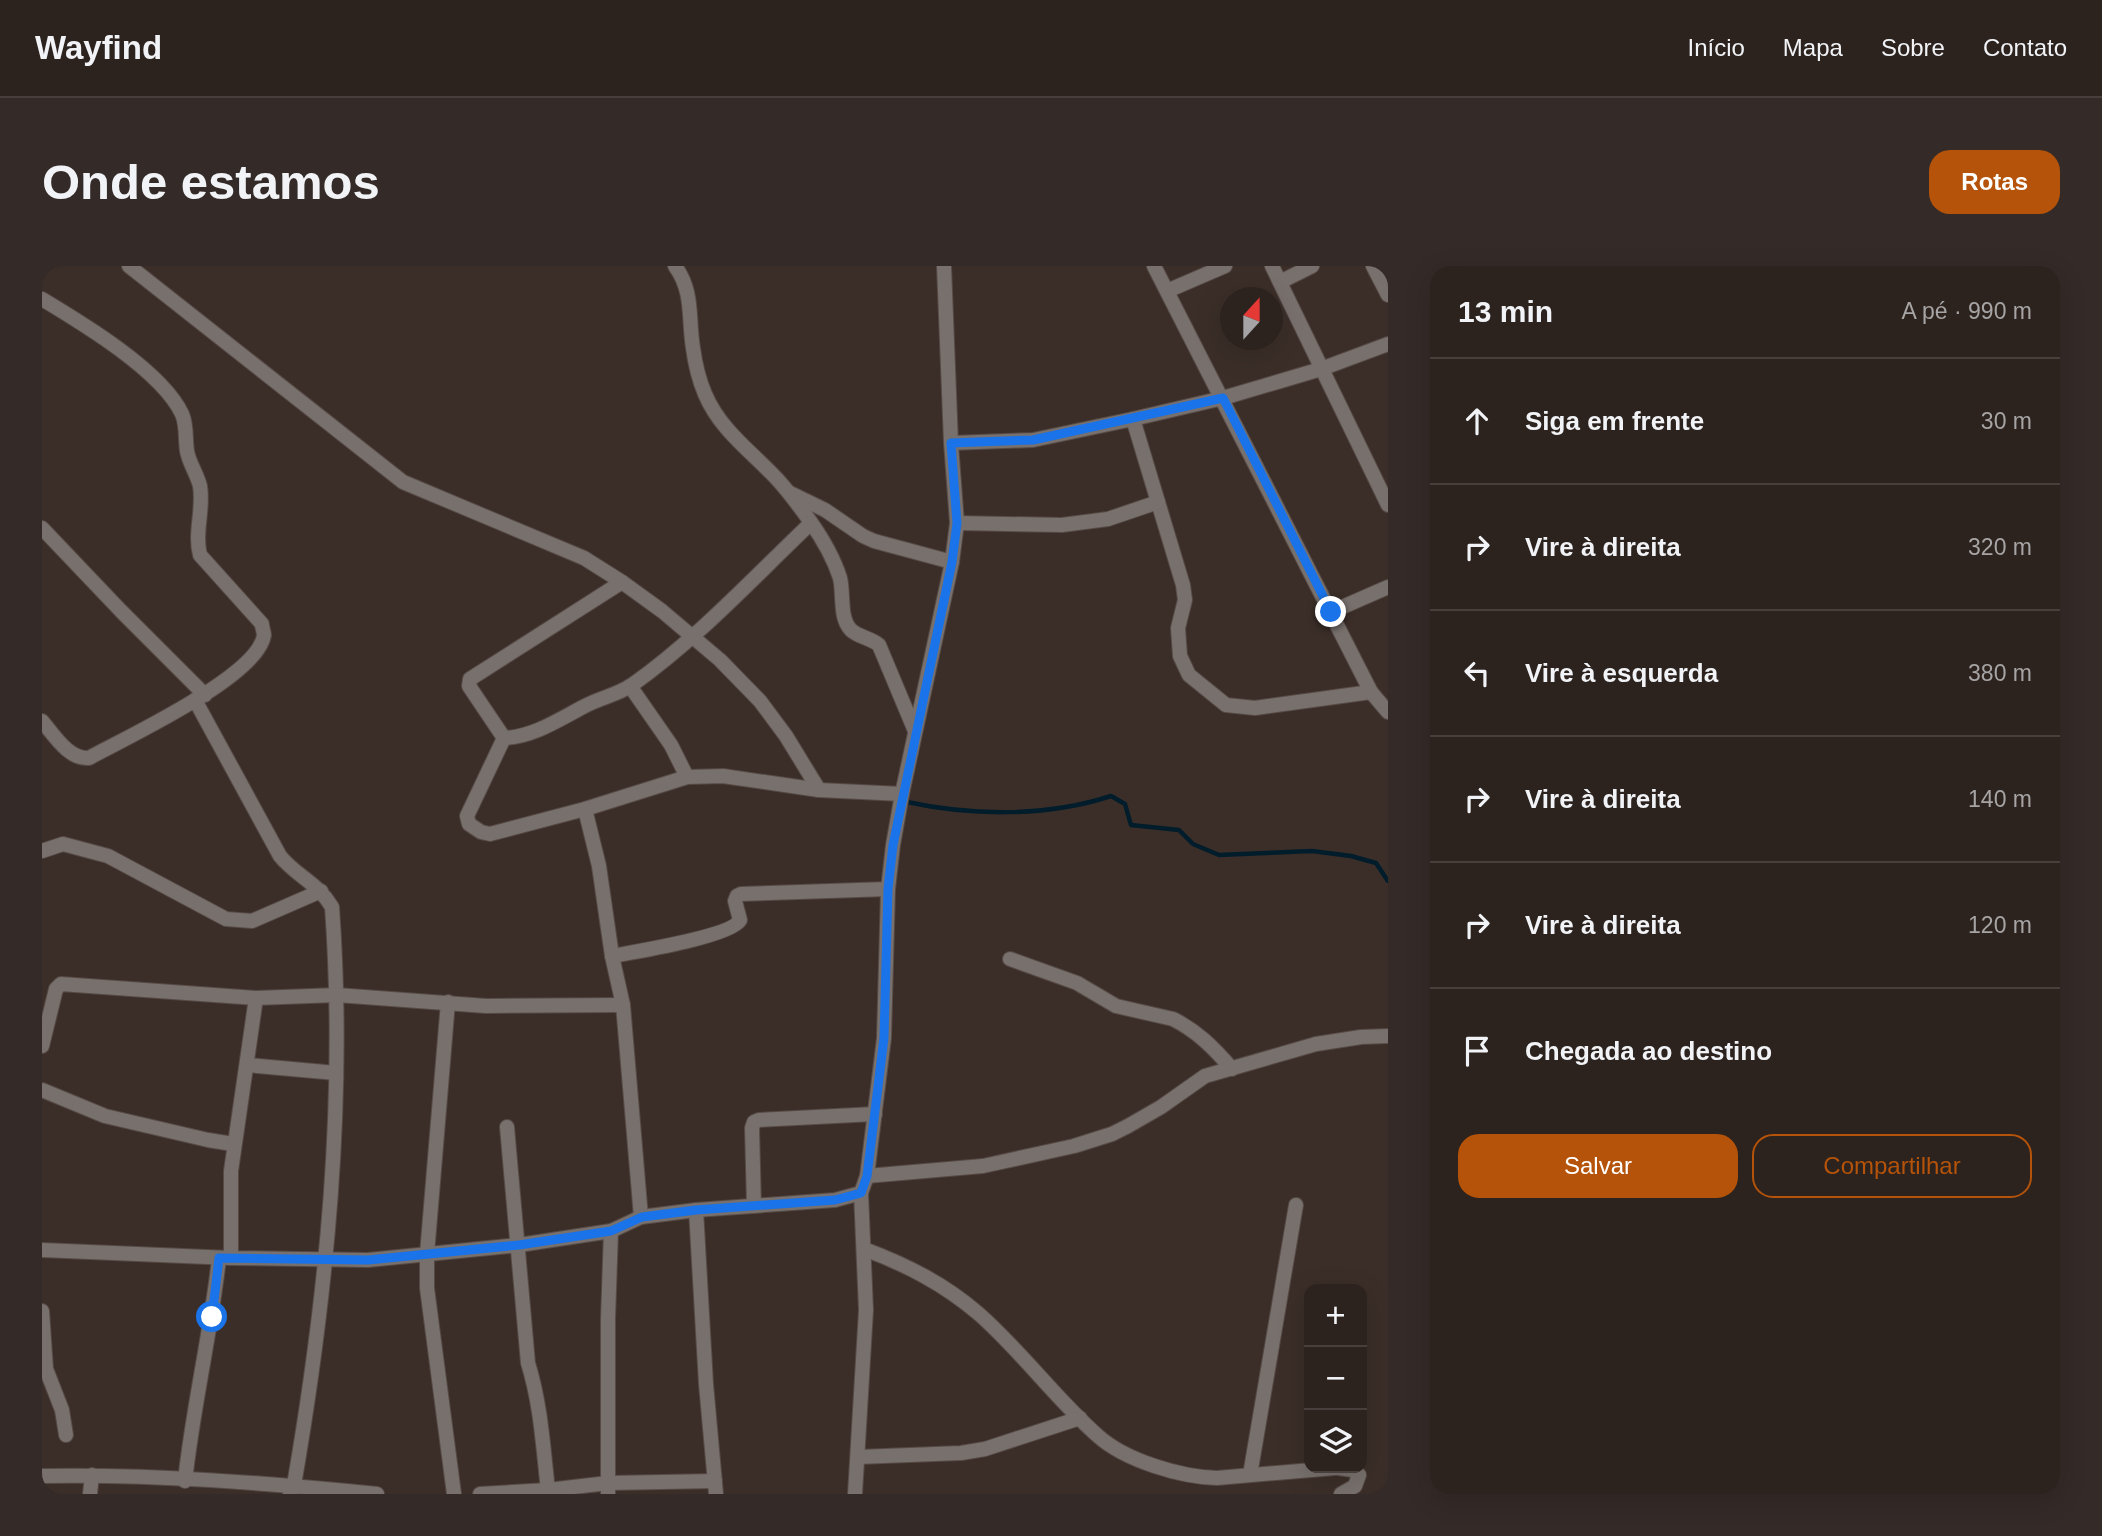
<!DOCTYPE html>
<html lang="pt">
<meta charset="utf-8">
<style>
:root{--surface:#2c221e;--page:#342a27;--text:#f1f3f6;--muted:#a6a4a4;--line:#483f3c;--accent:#b45309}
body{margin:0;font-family:Helvetica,sans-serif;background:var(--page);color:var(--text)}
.controls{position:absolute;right:21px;bottom:21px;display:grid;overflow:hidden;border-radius:14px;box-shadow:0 7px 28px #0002}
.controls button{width:63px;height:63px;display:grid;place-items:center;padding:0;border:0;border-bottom:2px solid var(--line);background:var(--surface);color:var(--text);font:35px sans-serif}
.compass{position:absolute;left:1178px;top:21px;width:63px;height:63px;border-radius:50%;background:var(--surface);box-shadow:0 7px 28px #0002;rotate:21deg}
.stop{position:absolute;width:21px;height:21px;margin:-16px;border:5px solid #1a73e8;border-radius:50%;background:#fff}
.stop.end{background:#1a73e8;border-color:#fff;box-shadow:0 2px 7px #0008}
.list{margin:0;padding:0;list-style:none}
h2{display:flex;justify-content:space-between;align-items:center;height:91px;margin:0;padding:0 28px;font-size:30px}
h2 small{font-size:23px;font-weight:400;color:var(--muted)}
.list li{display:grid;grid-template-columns:46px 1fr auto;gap:21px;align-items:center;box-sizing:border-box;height:126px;padding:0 28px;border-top:2px solid var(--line)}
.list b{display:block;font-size:26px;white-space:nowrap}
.list em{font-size:23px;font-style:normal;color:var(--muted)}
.actions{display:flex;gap:14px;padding:21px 28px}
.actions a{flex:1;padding:16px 0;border:2px solid var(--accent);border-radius:21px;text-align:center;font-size:24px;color:var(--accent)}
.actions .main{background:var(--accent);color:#fff}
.icon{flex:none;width:38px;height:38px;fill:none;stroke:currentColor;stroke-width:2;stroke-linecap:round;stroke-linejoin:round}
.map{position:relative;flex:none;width:1346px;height:1228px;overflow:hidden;border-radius:21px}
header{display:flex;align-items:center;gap:42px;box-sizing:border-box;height:98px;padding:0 35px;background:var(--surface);border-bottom:2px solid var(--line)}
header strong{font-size:33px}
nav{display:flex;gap:38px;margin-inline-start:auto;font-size:24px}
.intro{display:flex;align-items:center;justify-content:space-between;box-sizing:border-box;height:168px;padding:0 42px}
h1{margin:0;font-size:49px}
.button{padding:18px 32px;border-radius:21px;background:var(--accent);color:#fff;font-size:24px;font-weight:700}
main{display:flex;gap:42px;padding:0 42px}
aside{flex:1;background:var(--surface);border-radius:21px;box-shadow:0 7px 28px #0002}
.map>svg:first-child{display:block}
</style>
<header>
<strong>Wayfind</strong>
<nav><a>Início</a><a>Mapa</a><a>Sobre</a><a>Contato</a></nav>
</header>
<div class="intro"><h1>Onde estamos</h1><a class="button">Rotas</a></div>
<main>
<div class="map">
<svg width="1346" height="1228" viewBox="0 0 1346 1228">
<rect width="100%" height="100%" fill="#3b2e28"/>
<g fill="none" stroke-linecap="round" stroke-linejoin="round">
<path stroke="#011d2b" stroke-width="4.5" d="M865,536C930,550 1005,551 1069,530L1083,538L1089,559L1137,564L1151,578L1177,589L1270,585L1309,590L1334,597L1346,615"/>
<defs>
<g id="minor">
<path d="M87,0L361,216L542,292L580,316L620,345L678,394L718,435L744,470L777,524"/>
<path d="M633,0C652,26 646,52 651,82C653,97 657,114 663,128C678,164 710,186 735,213C747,226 758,241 768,255C780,272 792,293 798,312C802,328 797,352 809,364C816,371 829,372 837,379L873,465"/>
<path d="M1112,0L1329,426L1346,446"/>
<path d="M1230,0L1346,239"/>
<path d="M1331,0L1346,29"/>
<path d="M1238,16L1270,0"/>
<path d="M1125,25L1183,0"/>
<path d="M0,33C40,57 120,105 140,148C145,159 143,172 145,185C147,197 155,208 158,220C162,243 152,267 158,289L220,358C220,362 222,366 222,369C217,410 83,472 47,492C27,494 12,469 0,455"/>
<path d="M1091,153L1141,319L1143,334L1136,362L1138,390L1147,409L1184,439L1213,442L1329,426"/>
<path d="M909,177L991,174L1091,153L1181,132L1279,103L1346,78"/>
<path d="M748,227L783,244L821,270L832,275L910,296"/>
<path d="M915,257L1020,259L1066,253L1116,236"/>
<path d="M0,262L79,345L163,429"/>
<path d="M1289,346L1346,321"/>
<path d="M588,420L629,479L645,511"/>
<path d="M153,434L238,590C254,610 275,616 290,641C304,834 285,1028 252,1219L248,1228"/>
<path d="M462,472L425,550L427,558L439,566L448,568L543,543L645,511L681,510L777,524L860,528"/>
<path d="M462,472C491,471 516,454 541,441C557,432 575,429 590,419C656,372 711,312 769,257"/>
<path d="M462,472L427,420L428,413L580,316"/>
<path d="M543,543L557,600L570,690L581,739L599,951"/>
<path d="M0,585L21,578L66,590L184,653L210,655L279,625"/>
<path d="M570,690C592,686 690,670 698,654L693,635L695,630L699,628L846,623"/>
<path d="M968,693L1035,717L1074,740L1131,753C1155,765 1172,782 1190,803"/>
<path d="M406,736L385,988V1022L412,1228"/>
<path d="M0,780L14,723L19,718L214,732L295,729L444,740L581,739"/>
<path d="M205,799L294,807"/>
<path d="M0,824L63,850L166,874L191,878"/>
<path d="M465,861L486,1097C499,1139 501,1181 506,1224"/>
<path d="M825,910L941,900L1032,880L1070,868L1086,860L1119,841L1163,810L1274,778L1319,771L1346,770"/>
<path d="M712,940L710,862L712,856L717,854L833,848"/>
<path d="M654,944L664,1118L674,1228"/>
<path d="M822,983C865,999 902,1018 937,1048C980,1086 1014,1133 1056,1170C1084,1195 1139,1211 1175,1212L1293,1202"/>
<path d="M0,984L189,992L326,994L477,979L569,965L599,951L654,944L793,934L819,927L825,910L842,772L846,623L851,579L860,528L910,296L915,257L909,177L902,0"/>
<path d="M189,992V905L214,732"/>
<path d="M0,1045L4,1103L20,1144L24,1169"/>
<path d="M816,1191L919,1187L943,1183L1038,1152"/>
<path d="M1296,1202L1311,1204L1317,1209L1313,1220L1299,1228"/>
<path d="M1208,1209L1254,939"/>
<path d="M0,1210C112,1208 224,1217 335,1228"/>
<path d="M143,1215C151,1140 169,1067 177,992"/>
<path d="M48,1228L50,1209"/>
<path d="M438,1228L506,1224L566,1217L673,1215"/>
<path d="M566,1228V1053L569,965"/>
<path d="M813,1228L824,1044L819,927"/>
</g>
</defs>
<use href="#minor" stroke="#574a45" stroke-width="16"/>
<use href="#minor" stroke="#77706d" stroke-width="14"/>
</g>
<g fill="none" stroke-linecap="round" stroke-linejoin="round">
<path stroke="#1a73e8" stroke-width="9" d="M170,1051L177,992L326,994L477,979L569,965L600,951L654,944L793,934L819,927L825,910L842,772L846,623L851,579L910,296L915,257L909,177L991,174L1181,132L1289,346"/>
</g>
</svg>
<div class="controls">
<button>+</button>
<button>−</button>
<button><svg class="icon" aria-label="layers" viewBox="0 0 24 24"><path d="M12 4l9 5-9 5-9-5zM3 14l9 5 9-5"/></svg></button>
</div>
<svg class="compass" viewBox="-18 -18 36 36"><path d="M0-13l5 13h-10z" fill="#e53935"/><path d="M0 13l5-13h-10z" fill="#a6a4a4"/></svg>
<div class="stop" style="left:170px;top:1051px"></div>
<div class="stop end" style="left:1289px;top:346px"></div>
</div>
<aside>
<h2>13 min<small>A pé · 990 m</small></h2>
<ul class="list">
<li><svg class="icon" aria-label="ahead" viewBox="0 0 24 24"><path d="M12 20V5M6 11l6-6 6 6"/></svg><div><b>Siga em frente</b></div><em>30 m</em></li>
<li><svg class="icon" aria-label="right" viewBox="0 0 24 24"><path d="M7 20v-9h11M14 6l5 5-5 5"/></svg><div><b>Vire à direita</b></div><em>320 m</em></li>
<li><svg class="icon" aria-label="left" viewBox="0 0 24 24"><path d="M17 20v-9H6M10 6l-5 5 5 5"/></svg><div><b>Vire à esquerda</b></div><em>380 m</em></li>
<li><svg class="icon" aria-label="right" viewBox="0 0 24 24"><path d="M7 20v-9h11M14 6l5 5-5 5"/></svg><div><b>Vire à direita</b></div><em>140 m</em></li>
<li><svg class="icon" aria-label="right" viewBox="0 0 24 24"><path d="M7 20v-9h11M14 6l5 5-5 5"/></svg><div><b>Vire à direita</b></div><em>120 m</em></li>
<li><svg class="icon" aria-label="arrive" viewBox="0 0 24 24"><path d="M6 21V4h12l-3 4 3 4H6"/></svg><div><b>Chegada ao destino</b></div></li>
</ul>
<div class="actions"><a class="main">Salvar</a><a>Compartilhar</a></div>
</aside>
</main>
